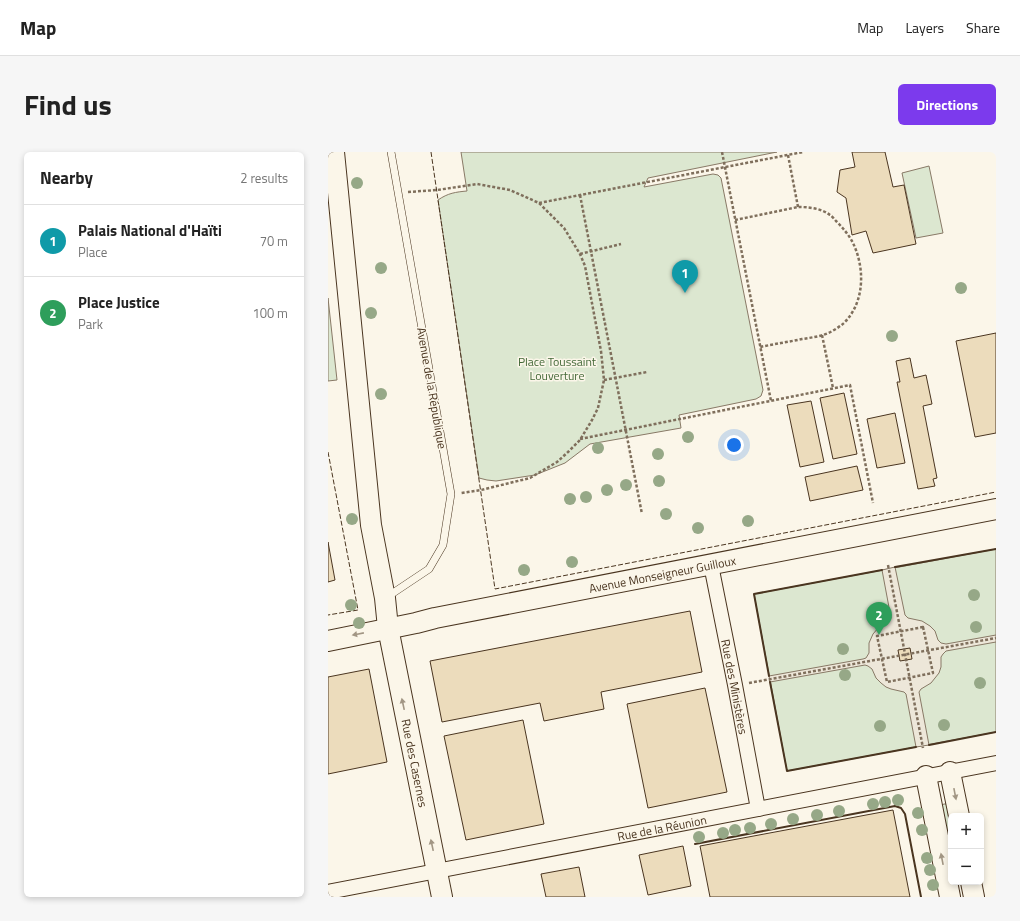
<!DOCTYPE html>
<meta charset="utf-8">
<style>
:root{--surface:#fff;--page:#f6f6f6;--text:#222;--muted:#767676;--line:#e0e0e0;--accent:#7c3aed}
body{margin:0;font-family:"Titillium Web",sans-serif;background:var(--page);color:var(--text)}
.controls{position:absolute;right:12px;bottom:12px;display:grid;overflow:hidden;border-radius:6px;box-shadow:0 2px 6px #0003}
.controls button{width:36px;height:36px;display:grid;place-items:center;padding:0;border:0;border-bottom:1px solid var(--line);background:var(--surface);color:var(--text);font:20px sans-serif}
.you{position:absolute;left:406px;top:293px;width:14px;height:14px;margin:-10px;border:3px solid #fff;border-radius:50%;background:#1a73e8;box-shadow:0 0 0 6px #1a73e833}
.badge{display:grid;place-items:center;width:26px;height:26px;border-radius:50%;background:var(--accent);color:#fff;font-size:13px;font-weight:700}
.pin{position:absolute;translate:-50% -33px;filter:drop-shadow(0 1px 2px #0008)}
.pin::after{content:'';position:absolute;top:21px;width:14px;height:12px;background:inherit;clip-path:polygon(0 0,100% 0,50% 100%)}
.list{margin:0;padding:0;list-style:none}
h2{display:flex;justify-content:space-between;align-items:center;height:52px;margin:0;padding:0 16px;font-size:17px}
h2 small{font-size:13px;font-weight:400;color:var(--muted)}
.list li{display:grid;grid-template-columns:26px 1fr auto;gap:12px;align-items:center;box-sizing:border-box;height:72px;padding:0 16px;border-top:1px solid var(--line)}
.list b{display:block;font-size:15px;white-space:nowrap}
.list p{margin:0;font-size:13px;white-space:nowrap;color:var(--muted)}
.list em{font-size:13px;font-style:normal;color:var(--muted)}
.map{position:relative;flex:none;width:668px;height:745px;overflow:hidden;border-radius:6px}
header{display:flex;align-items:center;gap:24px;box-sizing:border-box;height:56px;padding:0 20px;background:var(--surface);border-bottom:1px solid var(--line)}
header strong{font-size:19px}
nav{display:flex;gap:22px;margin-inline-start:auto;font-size:14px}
.intro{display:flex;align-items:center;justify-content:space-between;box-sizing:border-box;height:96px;padding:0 24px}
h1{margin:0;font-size:28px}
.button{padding:10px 18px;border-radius:6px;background:var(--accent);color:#fff;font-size:14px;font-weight:700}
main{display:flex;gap:24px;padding:0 24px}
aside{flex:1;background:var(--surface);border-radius:6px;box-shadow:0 2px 6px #0003}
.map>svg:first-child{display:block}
</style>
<header>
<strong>Map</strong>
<nav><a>Map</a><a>Layers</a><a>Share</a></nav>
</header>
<div class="intro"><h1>Find us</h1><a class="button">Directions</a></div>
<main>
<aside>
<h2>Nearby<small>2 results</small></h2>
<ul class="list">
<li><span class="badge" style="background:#0f9aa8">1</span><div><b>Palais National d'Haïti</b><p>Place</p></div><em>70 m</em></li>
<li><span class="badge" style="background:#2e9e5b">2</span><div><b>Place Justice</b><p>Park</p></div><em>100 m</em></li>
</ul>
</aside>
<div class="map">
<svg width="668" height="745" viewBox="0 0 668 745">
<rect width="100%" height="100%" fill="#fbf6e9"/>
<g fill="#dce7d0" stroke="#887966">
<path d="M133,0H449L320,26L316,35L385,22L390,23L393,26L435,238L433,244L428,247L351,263L353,276L262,292L237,311L207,323L168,329L159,328L151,326L110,48C120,41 128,40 139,39Z"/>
<path d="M601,14L615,81L588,86L574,21Z"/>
<path d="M0,146L9,228L0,229Z"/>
<path d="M668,397V580L459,619L426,442Z"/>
<path d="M616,652H619L623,669V711L614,653Z"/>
</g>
<path fill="#ede7d9" stroke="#887966" d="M567,415L577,463L580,466L594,469L602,474L607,479L610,488L613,491L618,492L668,483V490L618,499L615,502L613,505V515L611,521L603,531L593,537L591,540L601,593L588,595L578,542L576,540L563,537L558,535L553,531L548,526L544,517L540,514L537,513L442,530L441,524L535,507L538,506L541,501V491L545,482L551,475L560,470L563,466L554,418Z"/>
<g fill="#ecdcbc" stroke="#4a3520">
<path d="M524,0H557L565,35L576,33L588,92L545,101L538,79L524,83L518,46L509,40L512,18L527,15Z"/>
<path d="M668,181V281L647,285L628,189Z"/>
<path d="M582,206L586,226L598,223L604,252L595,254L609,326L605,327L607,334L590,337L569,230H572L568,209Z"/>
<path d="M516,241L529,302L505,307L492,246Z"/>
<path d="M483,249L496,310L472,315L459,253Z"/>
<path d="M567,261L577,311L549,316L539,267Z"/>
<path d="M529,314L535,338L482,349L477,325Z"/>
<path d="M0,390L7,428L0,430Z"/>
<path d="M362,459L374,520L273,540L276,557L216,569L212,551L114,570L102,509Z"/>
<path d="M582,496L584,507L572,509L570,498Z"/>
<path d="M41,517L59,610L0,622V525Z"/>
<path d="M377,536L399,640L320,656L299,552Z"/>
<path d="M195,568L216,672L138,688L116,584Z"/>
<path d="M565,658L582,745H382L372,694Z"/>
<path d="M355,694L363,734L320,743L311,703Z"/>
<path d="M251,715L257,745H218L213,722Z"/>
</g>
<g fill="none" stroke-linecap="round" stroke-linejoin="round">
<defs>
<path id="lane" d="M59,445L101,417L115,393L123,342L63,0"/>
<g id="street">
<path id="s1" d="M383,413L407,533L430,657"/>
<path id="s2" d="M0,740L668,611"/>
</g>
<g id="secondary">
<path id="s3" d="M6,0L43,373L57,446L60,476L114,745"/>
<path id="s4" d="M0,489L88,471L107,466L668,357"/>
<path d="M622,620L631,664"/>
<path d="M598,624L622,745"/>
<path d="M643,730L646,745"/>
</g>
</defs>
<use href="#lane" stroke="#4a3520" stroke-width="8"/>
<use href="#street" stroke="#4a3520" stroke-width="16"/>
<use href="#secondary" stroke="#4a3520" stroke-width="22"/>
<g stroke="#7f6f5c" stroke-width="2.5" stroke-dasharray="3 2" stroke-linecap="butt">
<path d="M394,0L443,249"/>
<path d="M460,3L470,55"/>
<path d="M80,40L109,38L149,32L182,38L211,51L236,76L252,102L257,114L273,199L276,228L270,256L264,268L252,288L240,300L229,310L202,326L153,338L133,341"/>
<path d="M252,43L314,362"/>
<path d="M211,51L475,0"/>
<path d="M407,68L470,55C480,55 493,56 502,63C504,64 506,67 508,69C515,76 521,83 525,91C537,116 537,150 516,171C510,176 502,181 495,183C488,185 481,186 474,187C460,190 446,192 432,195"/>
<path d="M252,102L293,92"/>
<path d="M494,183L505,236"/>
<path d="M276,228L319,220"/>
<path d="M252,287L522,233L545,351"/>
<path d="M560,413L595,596"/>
<path d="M595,475L605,521L559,530L549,484Z"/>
<path d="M421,531L668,486"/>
</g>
<use href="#lane" stroke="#fbf6e9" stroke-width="7"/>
<use href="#street" stroke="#fbf6e9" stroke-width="14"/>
<use href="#secondary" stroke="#fbf6e9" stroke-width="20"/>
<g stroke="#4a3520" stroke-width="1" stroke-dasharray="5 2" stroke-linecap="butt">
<path d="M103,0L167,437L668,340"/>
<path d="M0,300L30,458L0,463"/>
</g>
<g stroke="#4a3520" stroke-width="2">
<path d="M567,415L668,397"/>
<path d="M441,524L426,442L554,418"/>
<path d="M442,530L459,619L588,595"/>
<path d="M601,593L668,580"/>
<path d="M367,692L567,654L573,656L577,662L593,745"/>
</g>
</g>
<g fill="#96a887">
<circle cx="29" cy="31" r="6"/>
<circle cx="53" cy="116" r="6"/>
<circle cx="633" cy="136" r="6"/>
<circle cx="43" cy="161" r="6"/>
<circle cx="564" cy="184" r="6"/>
<circle cx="53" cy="242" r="6"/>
<circle cx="360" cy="285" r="6"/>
<circle cx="270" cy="296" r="6"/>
<circle cx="330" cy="302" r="6"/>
<circle cx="331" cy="329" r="6"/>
<circle cx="298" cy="333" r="6"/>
<circle cx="279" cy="338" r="6"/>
<circle cx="258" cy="345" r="6"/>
<circle cx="242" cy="347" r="6"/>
<circle cx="338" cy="362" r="6"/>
<circle cx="24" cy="367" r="6"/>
<circle cx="420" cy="369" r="6"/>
<circle cx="370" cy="376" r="6"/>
<circle cx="244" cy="410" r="6"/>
<circle cx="196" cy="418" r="6"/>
<circle cx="646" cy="443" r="6"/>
<circle cx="23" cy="453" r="6"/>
<circle cx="31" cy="471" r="6"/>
<circle cx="648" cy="475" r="6"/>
<circle cx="515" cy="497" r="6"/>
<circle cx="517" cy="523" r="6"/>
<circle cx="652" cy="531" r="6"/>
<circle cx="616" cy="573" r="6"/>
<circle cx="552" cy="574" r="6"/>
<circle cx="570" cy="648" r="6"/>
<circle cx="557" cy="650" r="6"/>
<circle cx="545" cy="652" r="6"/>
<circle cx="511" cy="659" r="6"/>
<circle cx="590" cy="661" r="6"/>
<circle cx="489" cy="663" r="6"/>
<circle cx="465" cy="667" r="6"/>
<circle cx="443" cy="672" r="6"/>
<circle cx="422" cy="676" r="6"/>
<circle cx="407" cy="678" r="6"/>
<circle cx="594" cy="678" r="6"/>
<circle cx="395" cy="681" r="6"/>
<circle cx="371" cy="685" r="6"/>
<circle cx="599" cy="706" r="6"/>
<circle cx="602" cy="718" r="6"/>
<circle cx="605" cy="733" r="6"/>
</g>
<defs><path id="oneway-solid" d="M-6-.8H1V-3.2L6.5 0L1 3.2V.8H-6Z"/></defs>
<g fill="#a29684">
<use href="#oneway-solid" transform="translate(30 482) rotate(169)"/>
<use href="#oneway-solid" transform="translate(75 552) rotate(-102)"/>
<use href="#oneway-solid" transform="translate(627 642) rotate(79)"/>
<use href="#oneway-solid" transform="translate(104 693) rotate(-102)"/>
<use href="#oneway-solid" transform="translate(614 707) rotate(-101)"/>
</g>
<g text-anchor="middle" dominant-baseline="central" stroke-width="3" stroke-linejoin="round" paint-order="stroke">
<g font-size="12" fill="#436837" stroke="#fbf6e9">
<text x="229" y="209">Place Toussaint<tspan x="229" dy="14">Louverture</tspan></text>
</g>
<g font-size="12" fill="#4a3520" stroke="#fbf6e9">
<text transform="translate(104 236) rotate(80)">Avenue de la République</text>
<text stroke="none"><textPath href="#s4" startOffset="341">Avenue Monseigneur Guilloux</textPath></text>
<text stroke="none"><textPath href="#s1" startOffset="124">Rue des Ministères</textPath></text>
<text stroke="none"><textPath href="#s3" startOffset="617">Rue des Casernes</textPath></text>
<text stroke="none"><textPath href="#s2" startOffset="340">Rue de la Réunion</textPath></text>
</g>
</g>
</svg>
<div class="controls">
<button>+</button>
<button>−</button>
</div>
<div class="you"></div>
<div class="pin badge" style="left:357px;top:141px;background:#0f9aa8">1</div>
<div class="pin badge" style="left:551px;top:483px;background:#2e9e5b">2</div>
</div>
</main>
